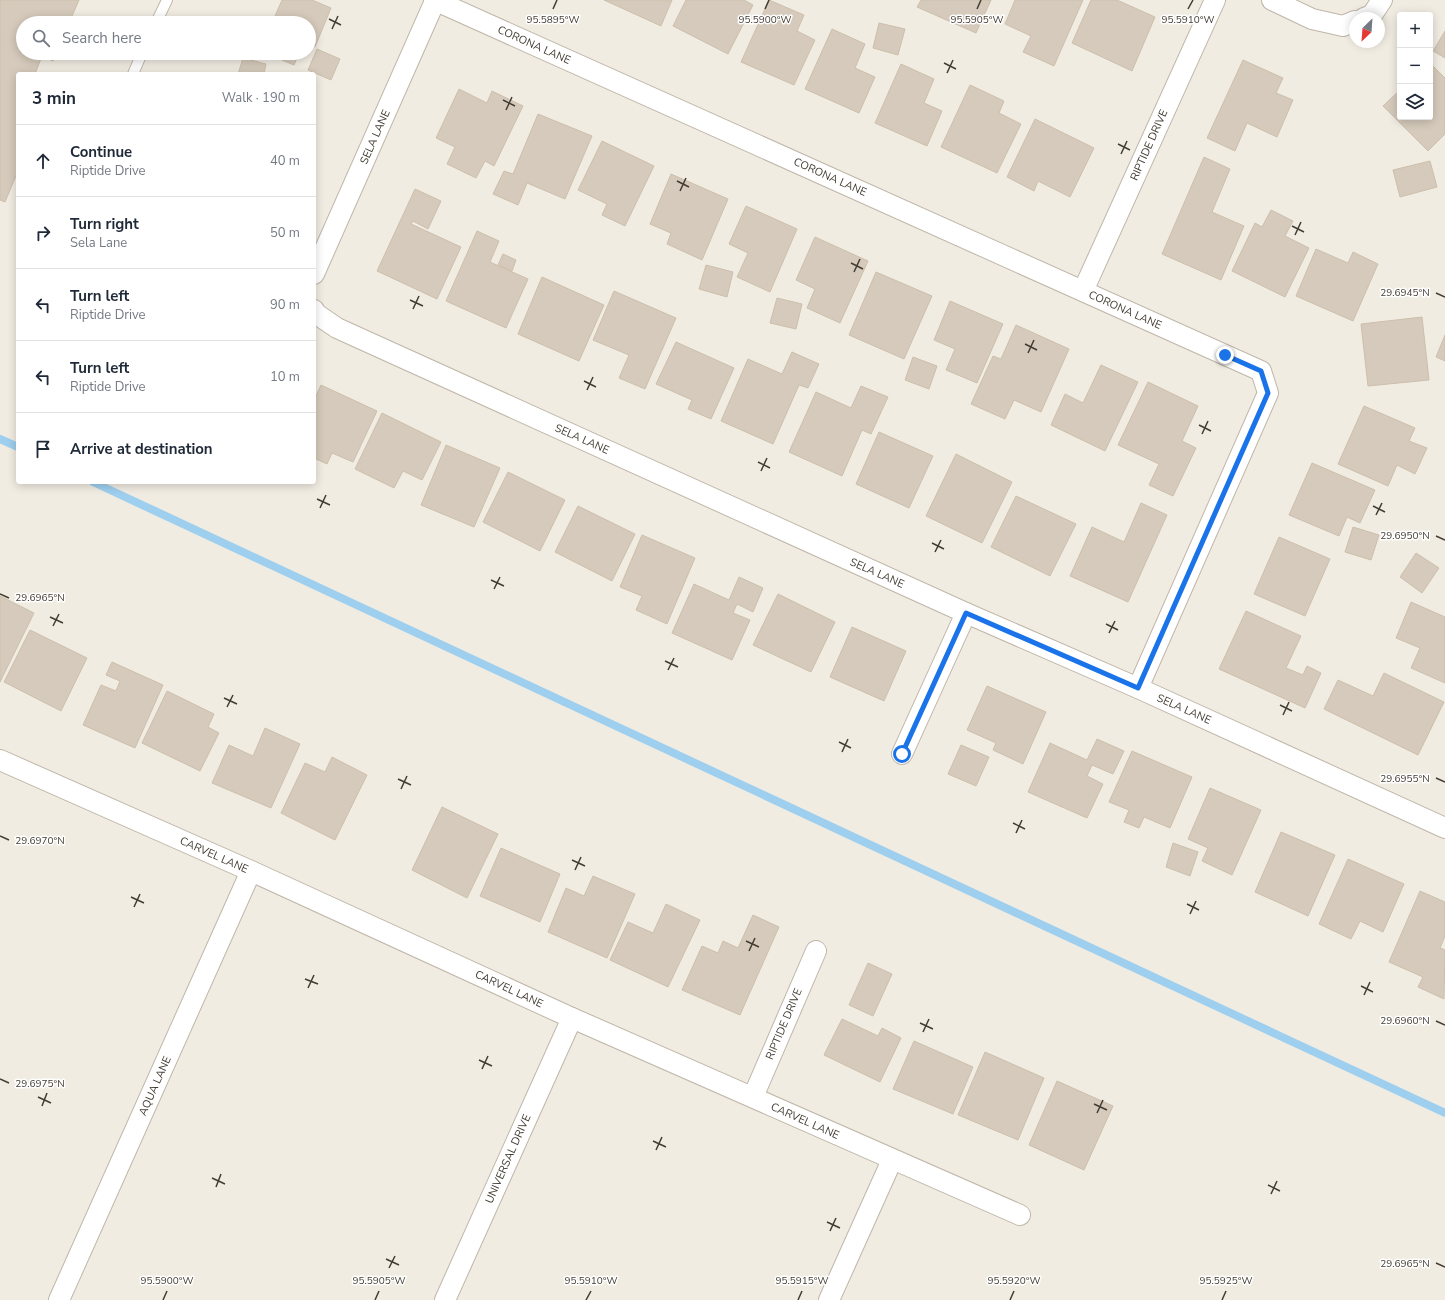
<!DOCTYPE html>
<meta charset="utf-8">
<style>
:root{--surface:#fff;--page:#f6f6f7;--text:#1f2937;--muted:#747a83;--line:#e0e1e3}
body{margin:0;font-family:"Nunito Sans",sans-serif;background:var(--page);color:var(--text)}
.controls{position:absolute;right:12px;top:12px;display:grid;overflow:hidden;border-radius:4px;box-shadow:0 2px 10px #0003}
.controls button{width:36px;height:36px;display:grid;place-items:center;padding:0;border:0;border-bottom:1px solid var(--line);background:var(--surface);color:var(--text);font:20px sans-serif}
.compass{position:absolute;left:1349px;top:12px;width:36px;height:36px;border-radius:50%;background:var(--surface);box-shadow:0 2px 10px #0003;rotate:205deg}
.stop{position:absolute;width:12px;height:12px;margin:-9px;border:3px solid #1a73e8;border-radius:50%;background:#fff}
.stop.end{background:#1a73e8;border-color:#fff;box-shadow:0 1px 4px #0008}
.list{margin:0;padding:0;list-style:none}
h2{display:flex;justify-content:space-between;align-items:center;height:52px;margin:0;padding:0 16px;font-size:17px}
h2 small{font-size:13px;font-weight:400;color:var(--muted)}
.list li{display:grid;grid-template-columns:26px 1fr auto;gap:12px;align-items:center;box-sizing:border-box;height:72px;padding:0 16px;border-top:1px solid var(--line)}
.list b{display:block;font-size:15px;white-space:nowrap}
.list p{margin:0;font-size:13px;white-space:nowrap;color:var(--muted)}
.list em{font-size:13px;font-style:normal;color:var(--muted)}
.icon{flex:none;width:22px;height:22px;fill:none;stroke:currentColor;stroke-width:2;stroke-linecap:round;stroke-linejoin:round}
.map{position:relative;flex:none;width:1445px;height:1300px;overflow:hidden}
.search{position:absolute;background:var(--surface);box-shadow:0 2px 10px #0003;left:16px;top:16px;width:300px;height:44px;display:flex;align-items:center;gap:10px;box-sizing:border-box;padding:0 14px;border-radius:22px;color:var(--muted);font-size:15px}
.panel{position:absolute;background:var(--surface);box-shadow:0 2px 10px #0003;left:16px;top:72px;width:300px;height:412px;border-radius:4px}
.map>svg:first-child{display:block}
</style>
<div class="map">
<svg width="1445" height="1300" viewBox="0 0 1445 1300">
<rect width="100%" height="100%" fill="#f1ece2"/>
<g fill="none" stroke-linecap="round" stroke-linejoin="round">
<g stroke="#9ecfee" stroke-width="8">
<path d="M0,439L18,447"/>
<path d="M93,482L1445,1113"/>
</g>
</g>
<g fill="#d5cabb" stroke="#cdbfab">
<path d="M0,0H79L69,23H23V53H57L53,61L42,56L35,74H18V171L5,202L0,200Z"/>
<path d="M282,0H312L331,8L315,47L309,44V23H272Z"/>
<path d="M604,0H672L661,26Z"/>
<path d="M686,0H744L753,5L728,54L673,26Z"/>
<path d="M769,0L804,15L797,31L815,40L794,85L741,62Z"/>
<path d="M921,0H991L976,33L917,7Z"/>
<path d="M1015,0H1083L1054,66L1023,52L1031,36L1005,24Z"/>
<path d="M1091,0H1117L1155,17L1132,71L1072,43Z"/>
<path d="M879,23L905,29L898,55L873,48Z"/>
<path d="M832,29L865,44L855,68L875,77L859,113L805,89Z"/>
<path d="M1445,31V58L1433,51Z"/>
<path d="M317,49L340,59L331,80L308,70Z"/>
<path d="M265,53H299L294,65Z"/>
<path d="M243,58L266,64L264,74H238Z"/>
<path d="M1243,60L1283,78L1276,93L1293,100L1277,137L1247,123L1235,151L1207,138Z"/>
<path d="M1430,63L1445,78V134L1428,151L1383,106L1400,90V117H1430Z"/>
<path d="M901,64L934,79L924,103L942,111L927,146L875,123Z"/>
<path d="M970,85L1004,101L999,113L1021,124L997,173L941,147Z"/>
<path d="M459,89L487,103L492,91L523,106L494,166L485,161L476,178L447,164L455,147L436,138Z"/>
<path d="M538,114L592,136L565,199L527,183L518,205L493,194L504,171L513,174Z"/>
<path d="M1035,119L1094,148L1070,197L1038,181L1034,191L1007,177Z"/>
<path d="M602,141L654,166L625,226L602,215L607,204L578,190Z"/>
<path d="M1204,157L1230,169L1212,212L1244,226L1221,280L1162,254Z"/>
<path d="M1430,161L1437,187L1400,197L1393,170Z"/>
<path d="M671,174L728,199L702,260L667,244L671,233L650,224Z"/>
<path d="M415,189L441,201L428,229L413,221L411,224L461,247L437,299L377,271Z"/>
<path d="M746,206L797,229L770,292L737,277L748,253L729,244Z"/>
<path d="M1271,210L1293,221L1285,236L1309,248L1285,297L1232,271L1255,223L1262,227Z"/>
<path d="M477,231L499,241L490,262L528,279L506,328L446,301Z"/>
<path d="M815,237L868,261L840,323L807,308L815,289L796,280Z"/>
<path d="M1316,249L1348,263L1353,252L1378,264L1353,321L1296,296Z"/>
<path d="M503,254L516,260L512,271L498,265Z"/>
<path d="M706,265L733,272L727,297L699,289Z"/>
<path d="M876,272L932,296L904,359L849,335Z"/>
<path d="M542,277L604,305L579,361L518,334Z"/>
<path d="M614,291L676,318L645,389L619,378L629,355L593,340Z"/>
<path d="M777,298L802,304L796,329L770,323Z"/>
<path d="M950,301L1003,324L977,383L946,370L955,349L934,340Z"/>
<path d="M1422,317L1429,380L1368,386L1361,324Z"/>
<path d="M1016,325L1069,349L1041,412L1014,400L1005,419L971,404L993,356L1001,359Z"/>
<path d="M1445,335V361L1436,357Z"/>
<path d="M676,342L734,368L711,419L688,409L692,400L656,384Z"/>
<path d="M792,352L819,364L808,388L799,385L773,444L721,421L748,359L782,374Z"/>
<path d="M913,357L937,366L929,389L905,380Z"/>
<path d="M1101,365L1138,382L1105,451L1051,425L1065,394L1083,403Z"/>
<path d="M1148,382L1198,406L1182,441L1196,448L1173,496L1149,485L1159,464L1118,445Z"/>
<path d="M321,385L377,411L353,462L332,453L327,464L314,458V400Z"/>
<path d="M861,386L888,397L871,434L862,430L842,476L789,452L816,392L851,408Z"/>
<path d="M1364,406L1415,428L1409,441L1427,448L1415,474L1397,465L1388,486L1338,464Z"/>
<path d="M382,413L441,442L422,480L403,471L394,488L355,469Z"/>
<path d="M879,432L933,456L909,508L856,484Z"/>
<path d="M446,445L500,468L474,527L421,505Z"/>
<path d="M956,454L1012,482L982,543L926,516Z"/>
<path d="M1312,463L1375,490L1360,523L1347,517L1339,536L1289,515Z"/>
<path d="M508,472L565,500L540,551L483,522Z"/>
<path d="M1016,496L1076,524L1050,576L991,547Z"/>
<path d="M1141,503L1167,515L1128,602L1070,576L1092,527L1124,542Z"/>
<path d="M578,506L635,534L612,581L555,552Z"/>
<path d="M1353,527L1379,535L1371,560L1345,552Z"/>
<path d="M642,535L695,558L667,624L636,610L642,596L620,587Z"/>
<path d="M1279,537L1330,559L1305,616L1254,594Z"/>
<path d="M1416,553L1439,568L1422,593L1400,577Z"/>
<path d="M739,577L763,588L753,612L737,604L733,613L750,620L732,660L672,633L694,584L729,600Z"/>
<path d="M778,594L835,622L811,672L753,645Z"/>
<path d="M0,596L34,613L0,682Z"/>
<path d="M1411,602L1445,617V683L1411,668L1420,648L1396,638Z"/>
<path d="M1246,611L1301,636L1286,668L1303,675L1307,666L1321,673L1305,708L1219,669Z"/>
<path d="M852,627L906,651L884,701L830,677Z"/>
<path d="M30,630L87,658L61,711L4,682Z"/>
<path d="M112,662L163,685L135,748L83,725L101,685L116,691L120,681L106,675Z"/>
<path d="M1384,673L1444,702L1418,755L1324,709L1338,680L1373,696Z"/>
<path d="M987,686L1046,712L1023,764L993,750L996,743L967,730Z"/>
<path d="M167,691L214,714L208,727L219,733L200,771L142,743Z"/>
<path d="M265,728L300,744L271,808L212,783L229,745L253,756Z"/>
<path d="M1097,739L1124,751L1113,774L1092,765L1087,776L1103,784L1087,818L1028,792L1050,743L1087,760Z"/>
<path d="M961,745L989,757L976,786L948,774Z"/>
<path d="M1132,751L1192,777L1170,828L1144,817L1139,828L1124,822L1129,810L1109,802Z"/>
<path d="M332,757L367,775L335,840L281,813L305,763L325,772Z"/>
<path d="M1210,788L1261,810L1232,875L1202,861L1208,848L1188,839Z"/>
<path d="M442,807L498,834L467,898L412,870Z"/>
<path d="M1281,832L1335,855L1308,916L1255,892Z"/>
<path d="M1173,843L1198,852L1190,876L1166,867Z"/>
<path d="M501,848L560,874L540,922L480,896Z"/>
<path d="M1348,859L1404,884L1383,932L1360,921L1351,939L1319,924Z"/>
<path d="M593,876L635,894L607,958L548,932L566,888L584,896Z"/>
<path d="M1420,891L1445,902V936L1440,948L1445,950L1444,999L1418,987L1423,977L1389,962Z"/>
<path d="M666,904L700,920L668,987L610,960L628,922L653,933Z"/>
<path d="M753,915L779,927L740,1015L682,990L702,946L718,953L723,941L738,948Z"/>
<path d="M868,963L892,974L873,1016L849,1005Z"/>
<path d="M842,1019L878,1036L882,1028L901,1038L880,1082L824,1055Z"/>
<path d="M914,1041L973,1067L953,1114L893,1089Z"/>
<path d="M985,1052L1044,1078L1018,1140L958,1115Z"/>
<path d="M1057,1081L1113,1106L1084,1170L1029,1145Z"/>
</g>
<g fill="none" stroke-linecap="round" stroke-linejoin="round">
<defs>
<g id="lane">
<path d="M156,23L167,0"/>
<path d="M133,74L142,53"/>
</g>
<g id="street">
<path d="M434,0L1261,371L1268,393L1138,688"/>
<path d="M1272,0L1312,19L1343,26L1355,21"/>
<path d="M1364,18L1372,15L1382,0"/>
<path d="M314,274L435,1"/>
<path d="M1083,291L1215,0"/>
<path d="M314,310L315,313L337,328L966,613L1138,688L1445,828"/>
<path d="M902,754L966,613"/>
<path d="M0,760L251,871L572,1018L1020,1215"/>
<path d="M753,1097L816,951"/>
<path d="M59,1300L251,871"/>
<path d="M445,1300L572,1018"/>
<path d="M829,1300L892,1160"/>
</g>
</defs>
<use href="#lane" stroke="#bfb6a8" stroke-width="12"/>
<use href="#street" stroke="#bfb6a8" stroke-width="22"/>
<use href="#lane" stroke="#fff" stroke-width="10"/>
<use href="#street" stroke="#fff" stroke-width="20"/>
</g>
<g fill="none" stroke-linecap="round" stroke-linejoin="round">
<path stroke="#1a73e8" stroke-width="5" d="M902,754L966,613L1138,688L1268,393L1261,371L1225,355"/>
</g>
<path fill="none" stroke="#423c33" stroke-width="1.5" d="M553,9L557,0M765,9L769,0M977,9L981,0M1188,9L1193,0M329,19L341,25M332,29L338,16M944,63L956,69M947,73L953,60M503,100L515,106M506,110L512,97M1118,144L1130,150M1121,154L1127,141M677,181L689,187M680,191L686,178M1292,226L1304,232M1295,235L1301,222M851,263L863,269M854,272L860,259M1436,293L1445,297M410,300L423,306M413,309L419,296M1025,344L1037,350M1028,353L1034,340M584,381L596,387M587,390L593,377M1199,425L1211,431M1202,434L1208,421M758,462L770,468M761,471L767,458M317,499L330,505M1373,506L1385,512M320,508L326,495M1376,515L1382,503M1436,536L1445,540M932,543L944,549M935,552L941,540M491,580L504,586M494,589L500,577M0,594L9,598M50,617L63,623M1106,624L1118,630M53,626L59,614M1109,633L1115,621M665,661L678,667M668,670L674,658M224,698L237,704M1280,705L1292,711M227,707L233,695M1283,715L1289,702M839,742L851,748M842,752L848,739M1436,778L1445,782M398,779L411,785M401,789L407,776M1013,823L1025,829M1016,833L1022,820M0,836L9,840M572,860L585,866M575,870L581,857M131,897L144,903M1187,904L1199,910M134,907L140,894M1190,914L1196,901M746,941L759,947M749,951L755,938M305,979L318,984M1361,986L1373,992M308,988L314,975M1364,995L1370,982M1436,1021L1445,1025M920,1023L933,1029M923,1032L929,1019M479,1060L492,1066M482,1069L488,1056M0,1079L9,1083M38,1097L51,1103M1094,1104L1107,1110M42,1106L47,1093M1097,1113L1103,1100M653,1141L666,1147M656,1150L662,1137M212,1178L225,1184M1268,1185L1280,1191M216,1187L221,1174M1271,1194L1277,1181M827,1222L840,1228M830,1231L836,1218M386,1259L399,1265M1436,1263L1445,1267M389,1268L395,1256M163,1300L167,1291M375,1300L379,1291M586,1300L591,1291M798,1300L802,1291M1010,1300L1014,1291M1222,1300L1226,1291"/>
<g text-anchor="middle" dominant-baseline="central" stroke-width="3" stroke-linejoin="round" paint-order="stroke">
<g font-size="11" fill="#423c33" stroke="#fff">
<text transform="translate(534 45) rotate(24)">CORONA LANE</text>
<text transform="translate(375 137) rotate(-66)">SELA LANE</text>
<text transform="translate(1149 145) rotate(-66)">RIPTIDE DRIVE</text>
<text transform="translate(830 177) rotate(24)">CORONA LANE</text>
<text transform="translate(1125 310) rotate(24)">CORONA LANE</text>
<text transform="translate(582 439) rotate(24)">SELA LANE</text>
<text transform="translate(877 573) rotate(24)">SELA LANE</text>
<text transform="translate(1184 709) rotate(24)">SELA LANE</text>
<text transform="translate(214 855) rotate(24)">CARVEL LANE</text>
<text transform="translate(509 989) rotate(25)">CARVEL LANE</text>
<text transform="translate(784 1024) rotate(-67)">RIPTIDE DRIVE</text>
<text transform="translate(155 1086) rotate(-66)">AQUA LANE</text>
<text transform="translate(805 1121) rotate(24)">CARVEL LANE</text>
<text transform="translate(508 1159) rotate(-66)">UNIVERSAL DRIVE</text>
</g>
</g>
<g font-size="10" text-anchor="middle" fill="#423c33" stroke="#fff" stroke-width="3" stroke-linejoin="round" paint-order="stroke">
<text x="553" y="23">95.5895°W</text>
<text x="765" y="23">95.5900°W</text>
<text x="977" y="23">95.5905°W</text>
<text x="1188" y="23">95.5910°W</text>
<text x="1405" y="296">29.6945°N</text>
<text x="1405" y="539">29.6950°N</text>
<text x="40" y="601">29.6965°N</text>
<text x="1405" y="782">29.6955°N</text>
<text x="40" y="844">29.6970°N</text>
<text x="1405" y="1024">29.6960°N</text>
<text x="40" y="1087">29.6975°N</text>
<text x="1405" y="1267">29.6965°N</text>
<text x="167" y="1284">95.5900°W</text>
<text x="379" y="1284">95.5905°W</text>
<text x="591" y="1284">95.5910°W</text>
<text x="802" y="1284">95.5915°W</text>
<text x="1014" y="1284">95.5920°W</text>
<text x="1226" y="1284">95.5925°W</text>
</g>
</svg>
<div class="controls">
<button>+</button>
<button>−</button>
<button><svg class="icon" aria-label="layers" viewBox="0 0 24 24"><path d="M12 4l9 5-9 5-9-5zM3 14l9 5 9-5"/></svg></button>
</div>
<svg class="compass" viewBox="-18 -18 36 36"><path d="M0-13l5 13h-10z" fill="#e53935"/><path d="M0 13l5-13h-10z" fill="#747a83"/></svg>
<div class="stop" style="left:902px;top:754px"></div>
<div class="stop end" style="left:1225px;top:355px"></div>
<div class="search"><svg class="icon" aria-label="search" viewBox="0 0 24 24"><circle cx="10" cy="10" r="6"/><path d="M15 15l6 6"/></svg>Search here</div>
<section class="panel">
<h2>3 min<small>Walk · 190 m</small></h2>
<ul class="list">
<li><svg class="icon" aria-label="ahead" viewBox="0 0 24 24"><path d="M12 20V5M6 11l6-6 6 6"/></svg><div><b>Continue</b><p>Riptide Drive</p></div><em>40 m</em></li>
<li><svg class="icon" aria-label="right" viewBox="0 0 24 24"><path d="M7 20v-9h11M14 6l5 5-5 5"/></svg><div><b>Turn right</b><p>Sela Lane</p></div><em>50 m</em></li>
<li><svg class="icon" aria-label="left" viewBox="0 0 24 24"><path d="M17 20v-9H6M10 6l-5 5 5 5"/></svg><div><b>Turn left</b><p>Riptide Drive</p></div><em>90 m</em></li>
<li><svg class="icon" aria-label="left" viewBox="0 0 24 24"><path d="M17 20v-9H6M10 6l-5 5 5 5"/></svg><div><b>Turn left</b><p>Riptide Drive</p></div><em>10 m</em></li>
<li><svg class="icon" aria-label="arrive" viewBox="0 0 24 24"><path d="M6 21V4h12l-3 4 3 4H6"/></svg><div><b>Arrive at destination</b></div></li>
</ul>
</section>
</div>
